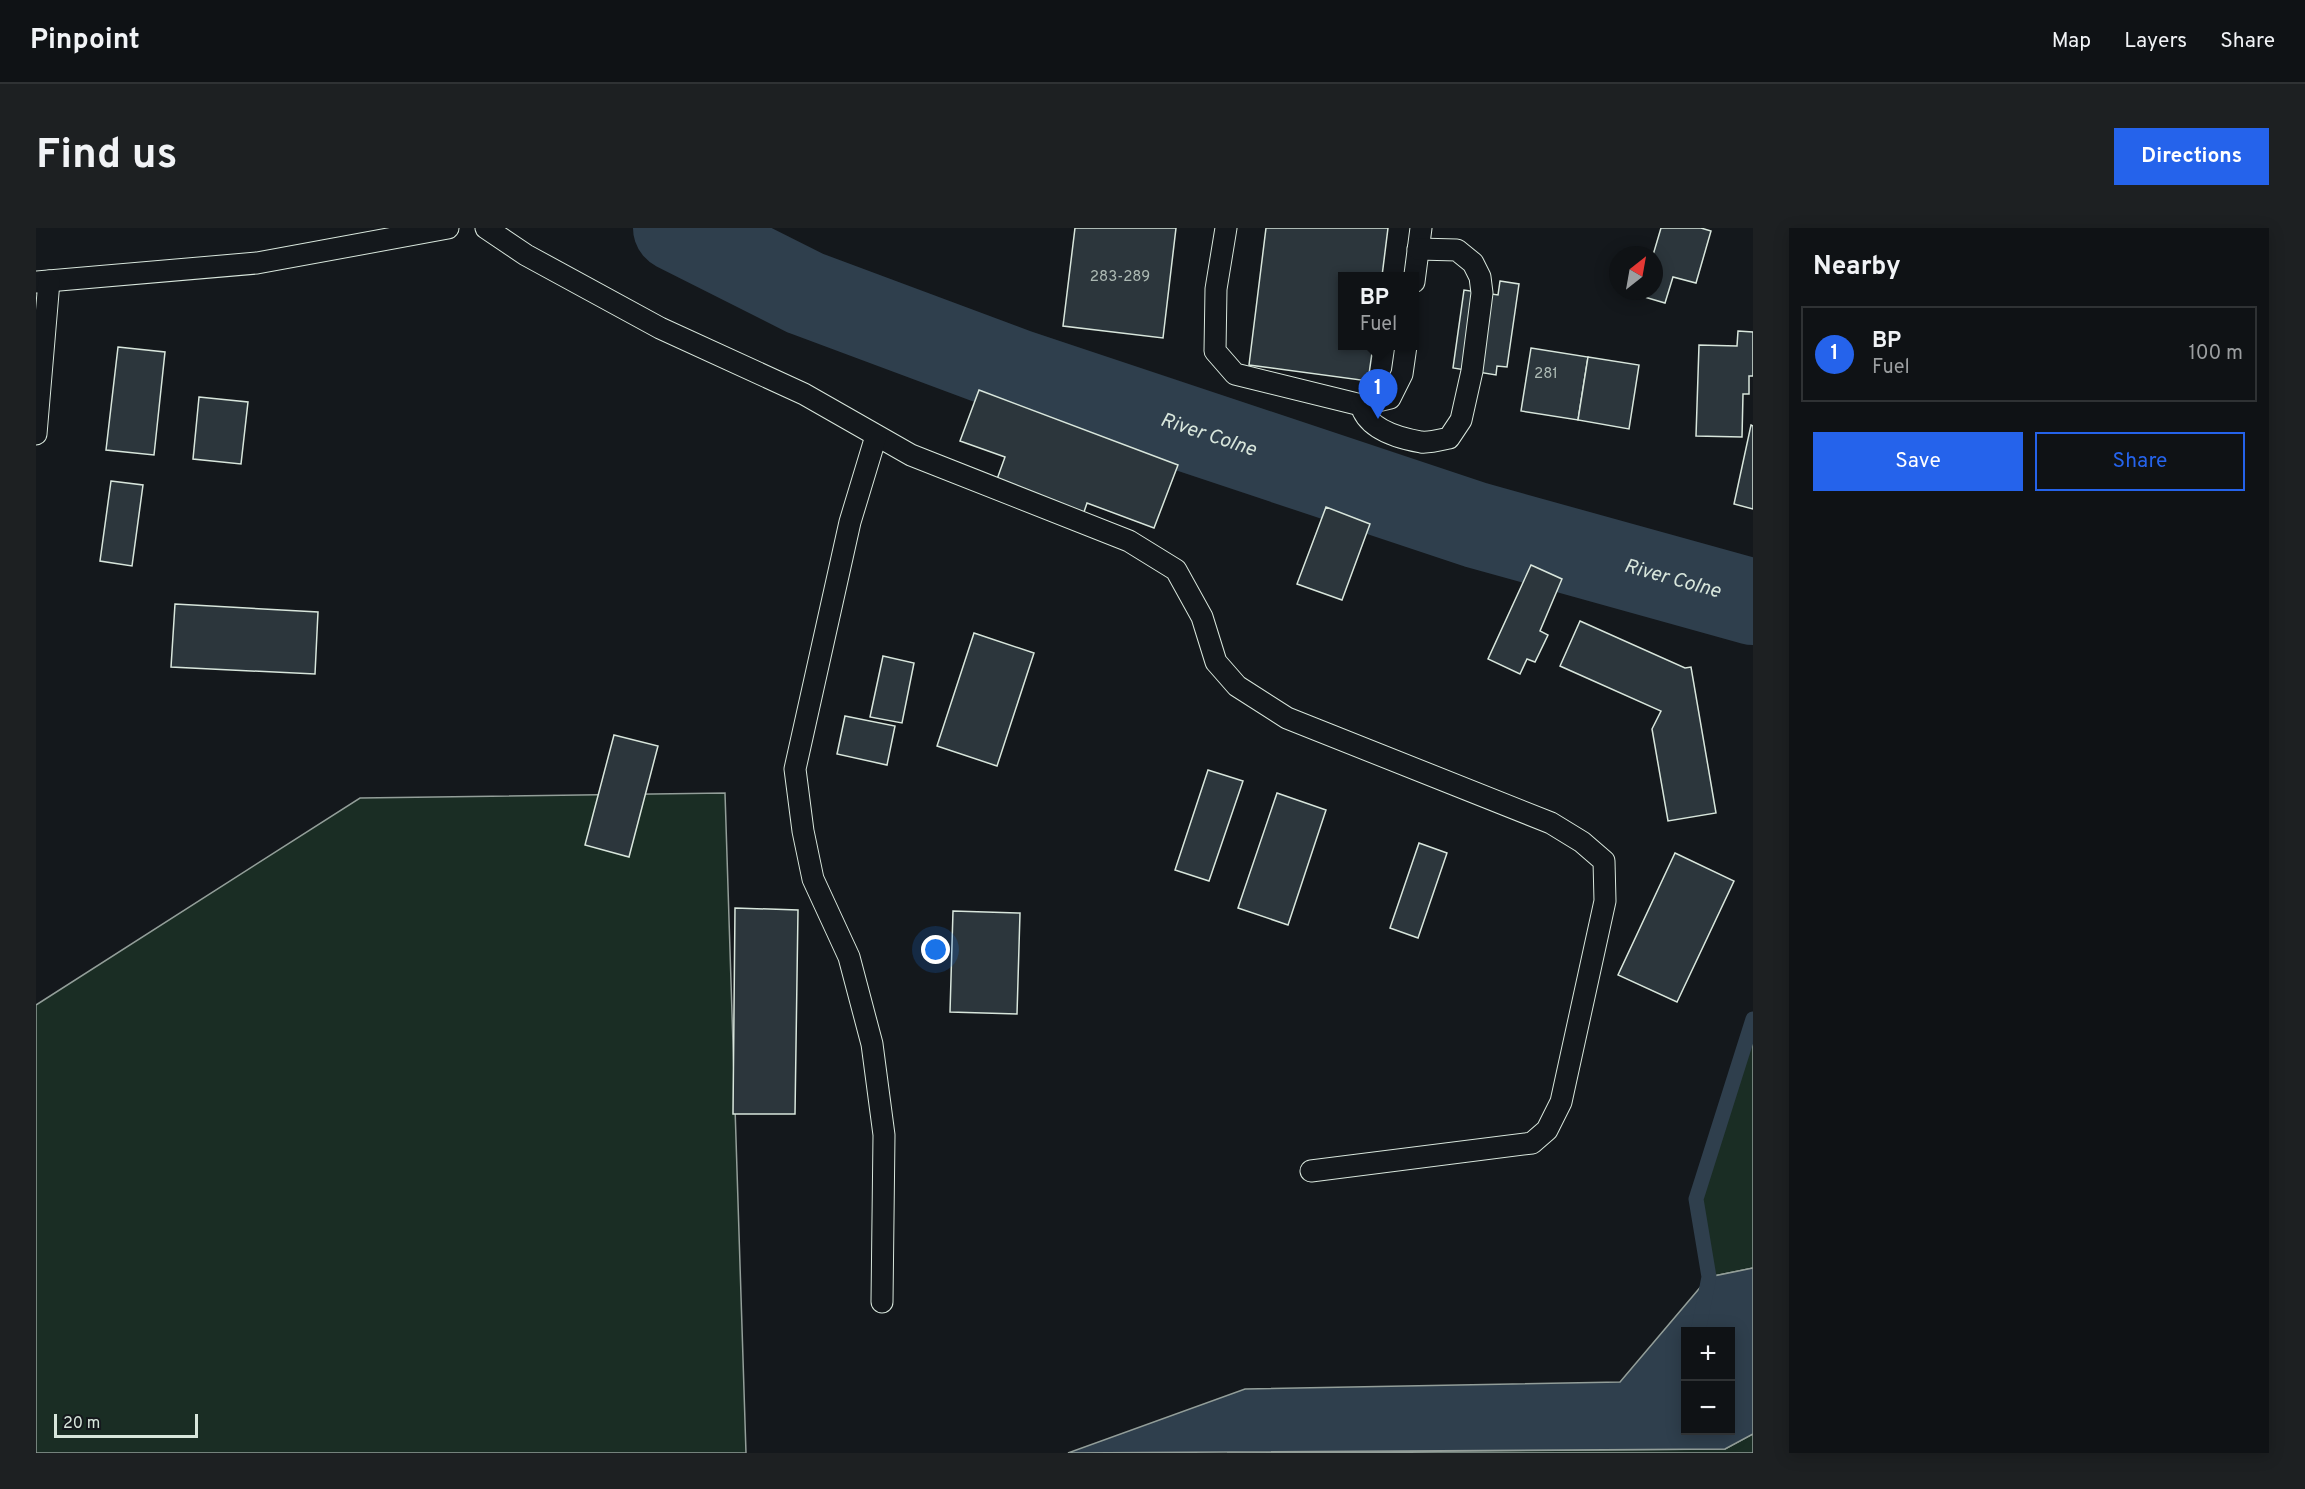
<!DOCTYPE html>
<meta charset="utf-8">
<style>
:root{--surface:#0f1215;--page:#1d2022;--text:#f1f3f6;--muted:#9b9ea0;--line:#2f3234;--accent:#2563eb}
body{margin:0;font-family:Overpass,sans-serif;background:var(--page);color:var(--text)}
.controls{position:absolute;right:18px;bottom:18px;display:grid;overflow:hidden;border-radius:0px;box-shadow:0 3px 15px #0003}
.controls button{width:54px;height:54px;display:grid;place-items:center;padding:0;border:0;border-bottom:2px solid var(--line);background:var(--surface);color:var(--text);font:30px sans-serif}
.compass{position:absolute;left:1573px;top:18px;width:54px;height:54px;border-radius:50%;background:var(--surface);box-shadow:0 3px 15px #0003;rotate:31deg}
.scale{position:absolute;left:18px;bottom:15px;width:144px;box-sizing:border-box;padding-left:6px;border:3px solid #d8e6dc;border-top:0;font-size:16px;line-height:21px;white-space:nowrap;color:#d8e6dc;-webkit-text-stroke:4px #14181c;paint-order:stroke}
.you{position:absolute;left:900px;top:722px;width:21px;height:21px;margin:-15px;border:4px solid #fff;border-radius:50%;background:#1a73e8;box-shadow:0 0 0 9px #1a73e833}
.badge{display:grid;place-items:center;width:39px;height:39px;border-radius:50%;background:var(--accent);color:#fff;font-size:20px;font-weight:700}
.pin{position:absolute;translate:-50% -50px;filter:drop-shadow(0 2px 3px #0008)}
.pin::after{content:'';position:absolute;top:32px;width:21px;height:18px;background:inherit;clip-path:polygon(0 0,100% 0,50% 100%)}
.popup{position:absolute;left:1302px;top:44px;width:81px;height:78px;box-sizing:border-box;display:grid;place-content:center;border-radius:0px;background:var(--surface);filter:drop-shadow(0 2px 4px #0005);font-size:20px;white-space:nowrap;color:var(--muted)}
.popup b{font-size:22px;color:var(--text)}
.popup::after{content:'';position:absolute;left:50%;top:100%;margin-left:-12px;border:12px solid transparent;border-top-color:var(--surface)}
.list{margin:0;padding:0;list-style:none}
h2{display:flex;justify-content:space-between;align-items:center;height:78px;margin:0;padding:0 24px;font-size:26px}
h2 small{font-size:20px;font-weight:400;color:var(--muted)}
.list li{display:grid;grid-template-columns:39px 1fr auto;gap:18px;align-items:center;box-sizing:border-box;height:96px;margin:0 12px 12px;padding:0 12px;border:2px solid var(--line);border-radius:0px}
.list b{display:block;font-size:22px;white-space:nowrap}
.list p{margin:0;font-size:20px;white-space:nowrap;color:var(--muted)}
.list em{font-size:20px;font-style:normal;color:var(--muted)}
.actions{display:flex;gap:12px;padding:18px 24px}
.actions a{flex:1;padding:14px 0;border:2px solid var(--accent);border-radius:0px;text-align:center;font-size:21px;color:var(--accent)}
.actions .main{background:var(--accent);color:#fff}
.map{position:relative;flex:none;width:1717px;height:1225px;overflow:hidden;border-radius:0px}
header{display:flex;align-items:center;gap:36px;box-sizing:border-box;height:84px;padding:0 30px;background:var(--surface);border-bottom:2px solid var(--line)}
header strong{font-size:28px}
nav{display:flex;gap:33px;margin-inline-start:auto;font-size:21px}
.intro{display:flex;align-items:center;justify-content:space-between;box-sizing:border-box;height:144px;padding:0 36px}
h1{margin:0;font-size:42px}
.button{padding:15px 27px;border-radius:0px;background:var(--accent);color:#fff;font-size:21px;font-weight:700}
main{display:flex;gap:36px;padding:0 36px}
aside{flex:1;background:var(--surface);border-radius:0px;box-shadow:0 3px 15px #0003}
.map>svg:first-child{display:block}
</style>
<header>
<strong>Pinpoint</strong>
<nav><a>Map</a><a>Layers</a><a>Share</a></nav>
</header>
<div class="intro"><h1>Find us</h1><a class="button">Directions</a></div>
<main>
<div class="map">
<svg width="1717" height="1225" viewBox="0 0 1717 1225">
<rect width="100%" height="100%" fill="#14181c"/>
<g fill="#1a2d24" stroke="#939e99" stroke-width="1.5">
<path d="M689,565L710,1225H0V777L324,570Z"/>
<path d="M1717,791V1040L1673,1049L1660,971Z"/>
<path d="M1717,1206V1225H1191L1689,1221Z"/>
</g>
<path fill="#2f3f4d" stroke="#939e99" stroke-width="1.5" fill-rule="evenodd" d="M1717,1040V1206L1689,1221L1032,1225L1209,1161L1584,1154L1673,1049ZM1650,1104H1694V1202H1650Z"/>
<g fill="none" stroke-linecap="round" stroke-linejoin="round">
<path stroke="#2f3f4d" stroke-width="15" d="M1662,1104L1673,1049L1660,971L1717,791"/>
<path stroke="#2f3f4d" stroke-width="86" id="s1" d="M640,0L769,65L981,144L1440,297L1717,374"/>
</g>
<g fill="#2c363c" stroke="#d8e6dc" stroke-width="1.5">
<path d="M1039,0H1140L1127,110L1027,98Z"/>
<path d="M1230,0H1352L1346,48H1306V118H1337L1332,153L1213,137Z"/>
<path d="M1625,0H1665L1675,3L1660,55L1637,49L1629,75L1605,68L1606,63H1618L1617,27Z"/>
<path d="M1464,53L1483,56L1471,139L1461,138L1460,147L1417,140L1428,62L1462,67Z"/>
<path d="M1702,103L1717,104V148H1713V166H1707L1706,209L1660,208L1663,117L1701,118Z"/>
<path d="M82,119L129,124L118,227L70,222Z"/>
<path d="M1495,120L1552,129L1542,192L1485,183Z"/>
<path d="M1552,129L1603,137L1593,201L1542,192Z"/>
<path d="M943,162L1142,237L1118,300L1051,275L1047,287L960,254L969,229L924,213Z"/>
<path d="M163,169L212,174L205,236L157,231Z"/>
<path d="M1715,197L1717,198V281L1698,276Z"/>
<path d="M75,253L107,257L96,338L64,333Z"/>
<path d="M1290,279L1334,296L1306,372L1261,356Z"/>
<path d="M1495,337L1526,351L1504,403L1512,407L1499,434L1491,431L1484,446L1452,431Z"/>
<path d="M139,376L282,384L279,446L135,439Z"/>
<path d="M1544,393L1649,440L1655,439L1680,585L1632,593L1616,501L1625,483L1524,438Z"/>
<path d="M938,405L998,425L961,538L901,518Z"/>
<path d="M847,428L878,435L866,495L834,489Z"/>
<path d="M809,488L859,498L851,537L801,526Z"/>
<path d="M578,507L622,518L593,629L549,617Z"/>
<path d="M1172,542L1207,553L1173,653L1139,642Z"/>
<path d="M1241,565L1290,582L1252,697L1202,680Z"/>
<path d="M1383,615L1411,625L1382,710L1354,700Z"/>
<path d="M1639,625L1698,653L1641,774L1582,747Z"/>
<path d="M699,680L762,682L759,886H697Z"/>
<path d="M917,683L984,685L981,786L914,784Z"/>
</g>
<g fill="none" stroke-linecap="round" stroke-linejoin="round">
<defs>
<g id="lane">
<path d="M450,0L490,27L624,100L768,166L875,227L1093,313L1140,342L1166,389L1180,434L1201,458L1251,490L1515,595L1546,614L1568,633L1569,673L1525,874L1511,902L1496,915L1275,943"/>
<path d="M1190,0L1180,61L1179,123L1199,146L1325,177L1354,170L1366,146L1370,118"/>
<path d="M0,54L221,35L412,0"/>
<path d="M1378,54L1385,0"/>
<path d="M1325,177C1331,201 1362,210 1385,214C1393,215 1404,212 1413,210L1425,192L1436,143L1446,65L1444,49L1437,35L1421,22L1382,21"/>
<path d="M0,206L13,53"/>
<path d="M840,208L814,294L759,541L767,603L777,651L813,729L836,816L848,907L846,1074"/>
</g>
</defs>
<use href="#lane" stroke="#d8e6dc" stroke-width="23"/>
<use href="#lane" stroke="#14181c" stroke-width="21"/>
</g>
<g text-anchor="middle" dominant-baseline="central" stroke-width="4.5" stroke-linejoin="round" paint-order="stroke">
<g font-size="15" fill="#adbab4">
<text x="1084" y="49">283-289</text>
<text x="1510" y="146">281</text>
</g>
<g font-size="20" font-style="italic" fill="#d8e6dc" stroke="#14181c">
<text stroke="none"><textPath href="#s1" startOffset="572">River Colne</textPath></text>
<text stroke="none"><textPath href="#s1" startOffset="1058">River Colne</textPath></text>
</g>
</g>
</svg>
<div class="controls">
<button>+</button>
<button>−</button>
</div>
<svg class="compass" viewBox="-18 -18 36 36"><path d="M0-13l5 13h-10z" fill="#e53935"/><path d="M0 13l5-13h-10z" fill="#9b9ea0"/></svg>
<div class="scale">20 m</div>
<div class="you"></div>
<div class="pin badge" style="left:1342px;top:191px">1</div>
<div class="popup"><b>BP</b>Fuel</div>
</div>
<aside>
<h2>Nearby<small></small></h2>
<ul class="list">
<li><span class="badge">1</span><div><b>BP</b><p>Fuel</p></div><em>100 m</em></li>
</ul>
<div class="actions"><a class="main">Save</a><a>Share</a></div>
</aside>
</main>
